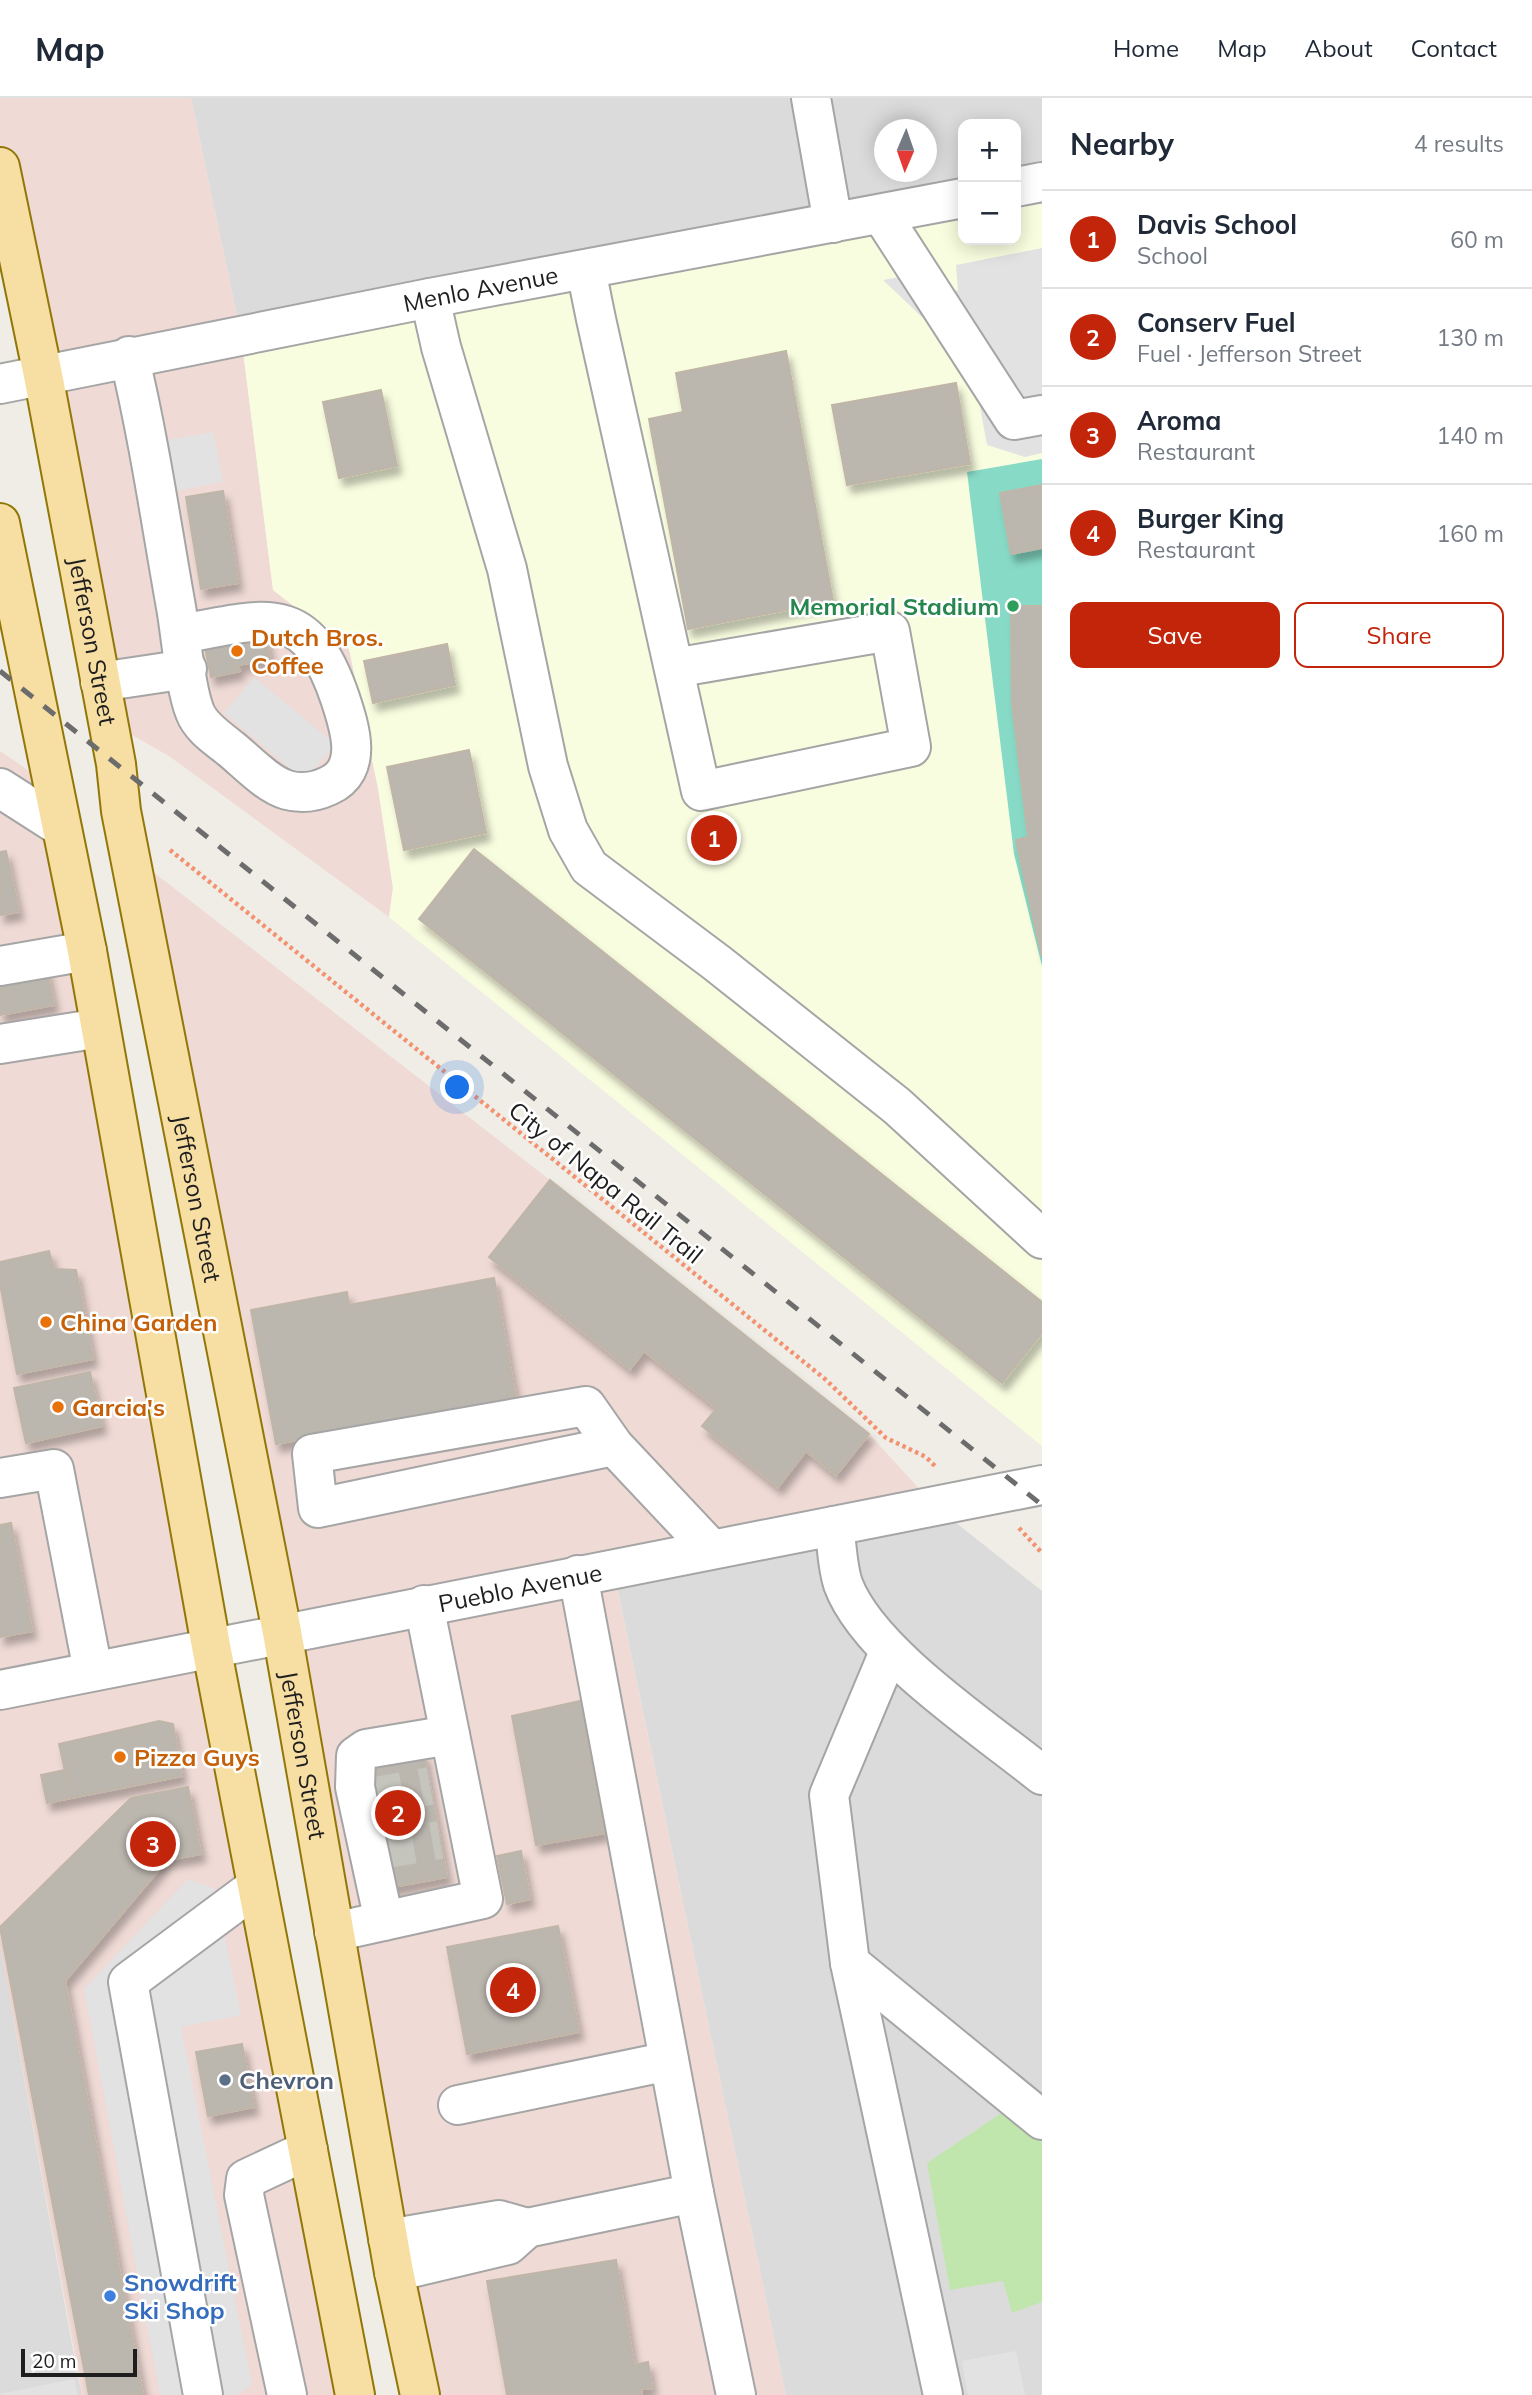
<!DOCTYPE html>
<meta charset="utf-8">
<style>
:root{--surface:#fff;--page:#f2f2f3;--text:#1f2937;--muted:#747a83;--line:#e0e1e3;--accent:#c2250a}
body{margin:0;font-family:Mulish,sans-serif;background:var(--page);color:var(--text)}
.controls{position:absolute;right:21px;top:21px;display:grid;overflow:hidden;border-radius:14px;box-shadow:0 4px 18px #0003}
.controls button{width:63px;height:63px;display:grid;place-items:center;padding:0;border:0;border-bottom:2px solid var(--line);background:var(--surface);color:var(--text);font:35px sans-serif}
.compass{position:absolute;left:874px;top:21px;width:63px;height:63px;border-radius:50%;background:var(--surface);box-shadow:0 4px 18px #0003;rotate:182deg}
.scale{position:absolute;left:21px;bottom:18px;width:116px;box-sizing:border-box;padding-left:7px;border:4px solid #1e1e1e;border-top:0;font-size:19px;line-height:24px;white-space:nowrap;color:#1e1e1e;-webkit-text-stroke:5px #fff;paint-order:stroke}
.you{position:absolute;left:458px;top:990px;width:24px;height:24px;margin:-18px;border:5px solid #fff;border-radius:50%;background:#1a73e8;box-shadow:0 0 0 10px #1a73e833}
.badge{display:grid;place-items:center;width:46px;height:46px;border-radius:50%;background:var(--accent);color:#fff;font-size:23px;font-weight:700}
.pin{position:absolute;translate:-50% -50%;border:4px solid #fff;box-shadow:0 2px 7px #0006}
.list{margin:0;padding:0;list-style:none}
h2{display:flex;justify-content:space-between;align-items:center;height:91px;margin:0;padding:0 28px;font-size:30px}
h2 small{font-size:23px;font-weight:400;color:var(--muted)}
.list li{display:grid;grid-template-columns:46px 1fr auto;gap:21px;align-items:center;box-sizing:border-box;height:98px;padding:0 28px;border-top:2px solid var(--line)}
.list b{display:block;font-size:26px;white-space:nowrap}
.list p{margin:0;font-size:23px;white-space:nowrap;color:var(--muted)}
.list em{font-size:23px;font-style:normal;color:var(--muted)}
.actions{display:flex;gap:14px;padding:21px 28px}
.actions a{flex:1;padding:16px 0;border:2px solid var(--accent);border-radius:14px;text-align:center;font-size:24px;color:var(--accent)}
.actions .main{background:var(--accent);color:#fff}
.map{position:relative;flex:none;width:1042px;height:2297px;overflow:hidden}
header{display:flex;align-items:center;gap:42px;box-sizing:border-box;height:98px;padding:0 35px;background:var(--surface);border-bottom:2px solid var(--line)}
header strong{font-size:33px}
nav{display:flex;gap:38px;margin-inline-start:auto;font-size:24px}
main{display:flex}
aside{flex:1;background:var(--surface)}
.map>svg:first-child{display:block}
</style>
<header>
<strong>Map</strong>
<nav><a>Home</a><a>Map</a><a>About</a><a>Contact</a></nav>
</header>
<main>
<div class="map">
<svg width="1042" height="2297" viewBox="0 0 1042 2297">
<defs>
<filter id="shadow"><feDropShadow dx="4.5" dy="8" stdDeviation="3.5" flood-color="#0004"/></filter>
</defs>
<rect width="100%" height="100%" fill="#efede5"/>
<g fill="#dcdbdb" fill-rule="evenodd">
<path d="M191,0H1042V84L1016,89V26H963V100L241,237ZM884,32H926V74H884Z"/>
<path d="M935,1408L1042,1493V2297H786L613,1470Z"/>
<path d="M0,1848L77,2274L82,2297H0Z"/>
</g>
<g fill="#efdad5">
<path d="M0,0H191L241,237L273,492L349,551L378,690L393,790L389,819L169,658L107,623L0,69Z"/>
<path d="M0,653L54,690L355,2297H82L0,1848Z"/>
<path d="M130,756L550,1082L869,1336L935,1408L613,1471L786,2297H420Z"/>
</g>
<path fill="#f9fddf" d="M1042,84V1348L389,819L393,790L378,690L349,551L273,492L241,237L963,100V142H1016V89Z"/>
<path fill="#c1e6ad" d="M1006,2012L1042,2041V2204L1012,2215L1003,2183L950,2192L927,2065Z"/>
<path fill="#87dac6" d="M1042,361V868L1014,756L967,374Z"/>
<g fill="#e2e2e2">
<path d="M1042,150V355L1025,359L987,347L976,287L944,240L883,182L937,172L948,189L958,193L956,167Z"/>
<path d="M213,334L223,384L176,393L167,342Z"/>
<path d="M254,579L335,646L305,683L224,615Z"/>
<path d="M188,1781L215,1791L241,1917L181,1929L252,2287L236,2297H160L84,1891Z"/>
<path d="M1016,2253L1025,2297H968L962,2263Z"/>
<path d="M74,2281L78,2297H0V2296Z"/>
</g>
<g fill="#bbb6ae" stroke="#c0b6a8" stroke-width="2" filter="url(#shadow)">
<path d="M786,253L833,503L688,531L649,321L683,314L676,275Z"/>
<path d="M956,285L970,366L847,387L832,307Z"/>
<path d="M381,292L397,368L339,380L323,304Z"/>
<path d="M1042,387V450L1011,456L1000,395Z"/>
<path d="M223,393L238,485L201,491L186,399Z"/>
<path d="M1011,508H1042V859L1016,742L1028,739L1012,605Z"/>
<path d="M265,535L270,561L238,567L240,573L211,579L204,545Z"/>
<path d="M447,546L455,587L373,605L364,563Z"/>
<path d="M469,652L486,735L404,752L387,669Z"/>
<path d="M474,751L1042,1204V1235L1002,1285L419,821Z"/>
<path d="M6,753L19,814L0,817V754Z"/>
<path d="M46,869L54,907L0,917V878Z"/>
<path d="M550,1082L869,1336L836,1377L806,1353L778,1389L702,1328L717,1310L644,1253L630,1271L489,1159Z"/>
<path d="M49,1153L54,1171L76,1172L93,1261L17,1276L0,1186V1164Z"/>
<path d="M494,1180L516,1301L276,1346L251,1212L347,1194L349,1207Z"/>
<path d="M90,1274L102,1328L26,1345L14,1290Z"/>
<path d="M11,1425L32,1533L0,1539V1427Z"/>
<path d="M580,1603L605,1735L536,1747L512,1618Z"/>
<path d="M159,1623L173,1626L182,1678L71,1700L59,1646Z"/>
<path d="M424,1655L447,1779L382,1791L359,1666Z"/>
<path d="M65,1672L71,1700L47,1705L41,1677Z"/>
<path d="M188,1689L201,1756L167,1762L65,1883L143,2297H89L0,1829L131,1700Z"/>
<path d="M521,1753L530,1801L507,1806L497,1758Z"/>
<path d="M558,1828L579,1934L467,1956L447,1849Z"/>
<path d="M242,1946L254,2009L208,2018L196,1954Z"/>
<path d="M616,2162L634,2267L648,2264L652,2290L641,2291L642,2297H507L487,2183Z"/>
</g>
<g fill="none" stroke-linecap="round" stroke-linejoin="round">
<g stroke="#c5c4bd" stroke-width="38" stroke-dasharray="38 19" stroke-linecap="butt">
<path d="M365,1700L430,1688"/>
<path d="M376,1753L440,1742"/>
</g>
<defs>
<g id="minor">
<path d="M811,0L833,125"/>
<path d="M1016,89L1042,84"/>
<path d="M881,116L1014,322L1042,317"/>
<path d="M586,172L596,221L701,693L911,649L890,533L674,570"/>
<path d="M430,200L441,249L507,471L548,668L568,732L589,769L717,865L897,1008L1042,1141"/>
<path d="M129,258C149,341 161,425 176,509C181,537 185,590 195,614C201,630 219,641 231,651C247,664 267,686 287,692C301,696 315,694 328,688C364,672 350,630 340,600C307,502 264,521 181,536"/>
<path id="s1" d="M0,286L430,200L963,100"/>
<path d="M100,584L187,571"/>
<path d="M0,690L61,729"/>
<path d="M0,868L87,853"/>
<path d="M0,946L100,930"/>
<path d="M614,1348L586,1308L312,1356L318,1410L614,1348L711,1451"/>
<path d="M0,1380L54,1371L93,1573"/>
<path d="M834,1428C837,1446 837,1468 843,1486C868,1554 984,1630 1042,1677"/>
<path d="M578,1477L694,2095L736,2297"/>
<path d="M889,1554L829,1697L850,1865L1042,2022"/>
<path id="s2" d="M0,1592L1042,1387"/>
<path d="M384,1823L355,1689L356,1658L366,1651L450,1637"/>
<path d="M334,1834L483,1801L424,1507"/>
<path d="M850,1865L943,2297"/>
<path d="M458,2007L669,1963"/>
<path d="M527,2130L694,2095"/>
<path d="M388,2141L499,2122L527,2130L508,2147L394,2174"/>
<path d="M203,2297L128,1884L257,1788"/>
<path d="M287,2297L244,2097L246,2081L308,2052"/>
</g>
<g id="major">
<path id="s3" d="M0,69L43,277L116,666L121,713L282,1534L394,2174L420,2297"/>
<path d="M0,425L87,853L211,1548L355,2297"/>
</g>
</defs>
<use href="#minor" stroke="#a5a5a5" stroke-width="42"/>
<use href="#major" stroke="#917708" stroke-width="42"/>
<g stroke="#f39272" stroke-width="4.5" stroke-dasharray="3.5 3.5" stroke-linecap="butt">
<path d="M170,752L825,1281L886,1340L926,1359L936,1369"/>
<path d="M1019,1430L1042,1455"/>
</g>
<use href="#minor" stroke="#fff" stroke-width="38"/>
<use href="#major" stroke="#f7dea2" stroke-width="38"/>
<path stroke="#6c6c6c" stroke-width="5" stroke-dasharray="14 14" stroke-linecap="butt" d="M0,573L1042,1407"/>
</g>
<circle fill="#2e9e5b" stroke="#fff" stroke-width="2.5" cx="1013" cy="508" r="7"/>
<g fill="#e8710a" stroke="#fff" stroke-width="2.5">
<circle cx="237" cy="553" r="7"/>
<circle cx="46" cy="1224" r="7"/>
<circle cx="58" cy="1309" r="7"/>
<circle cx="120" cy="1659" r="7"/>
</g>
<circle fill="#5c6f8a" stroke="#fff" stroke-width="2.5" cx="225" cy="1982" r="7"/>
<circle fill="#3f7fe0" stroke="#fff" stroke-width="2.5" cx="110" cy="2198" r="7"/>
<g text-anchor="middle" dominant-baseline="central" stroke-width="5" stroke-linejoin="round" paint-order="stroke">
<g font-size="24" fill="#1e1e1e" stroke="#fff">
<text stroke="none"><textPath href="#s1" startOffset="490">Menlo Avenue</textPath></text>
<text stroke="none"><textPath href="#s3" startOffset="483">Jefferson Street</textPath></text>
<text transform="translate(606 1084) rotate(39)">City of Napa Rail Trail</text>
<text stroke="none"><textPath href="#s3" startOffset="1050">Jefferson Street</textPath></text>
<text stroke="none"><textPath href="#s2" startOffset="530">Pueblo Avenue</textPath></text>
<text stroke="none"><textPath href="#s3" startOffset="1617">Jefferson Street</textPath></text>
</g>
<g font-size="24" font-weight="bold" fill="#27864d" stroke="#fff" text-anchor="end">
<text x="999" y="508">Memorial Stadium</text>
</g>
<g font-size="24" font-weight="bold" fill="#c56008" stroke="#fff" text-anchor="start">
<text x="251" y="539">Dutch Bros.<tspan x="251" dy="28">Coffee</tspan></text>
<text x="60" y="1224">China Garden</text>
<text x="72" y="1309">Garcia's</text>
<text x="134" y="1659">Pizza Guys</text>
</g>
<g font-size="24" font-weight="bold" fill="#4e5e75" stroke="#fff" text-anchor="start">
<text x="239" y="1982">Chevron</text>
</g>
<g font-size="24" font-weight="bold" fill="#366cbe" stroke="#fff" text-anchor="start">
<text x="124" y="2184">Snowdrift<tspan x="124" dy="28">Ski Shop</tspan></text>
</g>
</g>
</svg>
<div class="controls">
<button>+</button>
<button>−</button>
</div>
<svg class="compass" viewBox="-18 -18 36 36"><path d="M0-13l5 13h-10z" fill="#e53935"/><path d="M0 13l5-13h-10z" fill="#747a83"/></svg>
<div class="scale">20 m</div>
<div class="you"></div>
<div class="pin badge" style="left:714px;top:740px">1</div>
<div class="pin badge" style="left:398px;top:1715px">2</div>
<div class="pin badge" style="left:153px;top:1746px">3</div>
<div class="pin badge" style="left:513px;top:1892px">4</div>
</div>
<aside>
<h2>Nearby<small>4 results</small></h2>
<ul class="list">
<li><span class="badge">1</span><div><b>Davis School</b><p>School</p></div><em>60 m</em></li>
<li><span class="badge">2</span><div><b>Conserv Fuel</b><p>Fuel · Jefferson Street</p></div><em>130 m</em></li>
<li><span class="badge">3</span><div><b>Aroma</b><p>Restaurant</p></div><em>140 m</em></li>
<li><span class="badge">4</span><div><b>Burger King</b><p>Restaurant</p></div><em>160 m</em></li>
</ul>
<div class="actions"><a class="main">Save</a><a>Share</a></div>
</aside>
</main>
